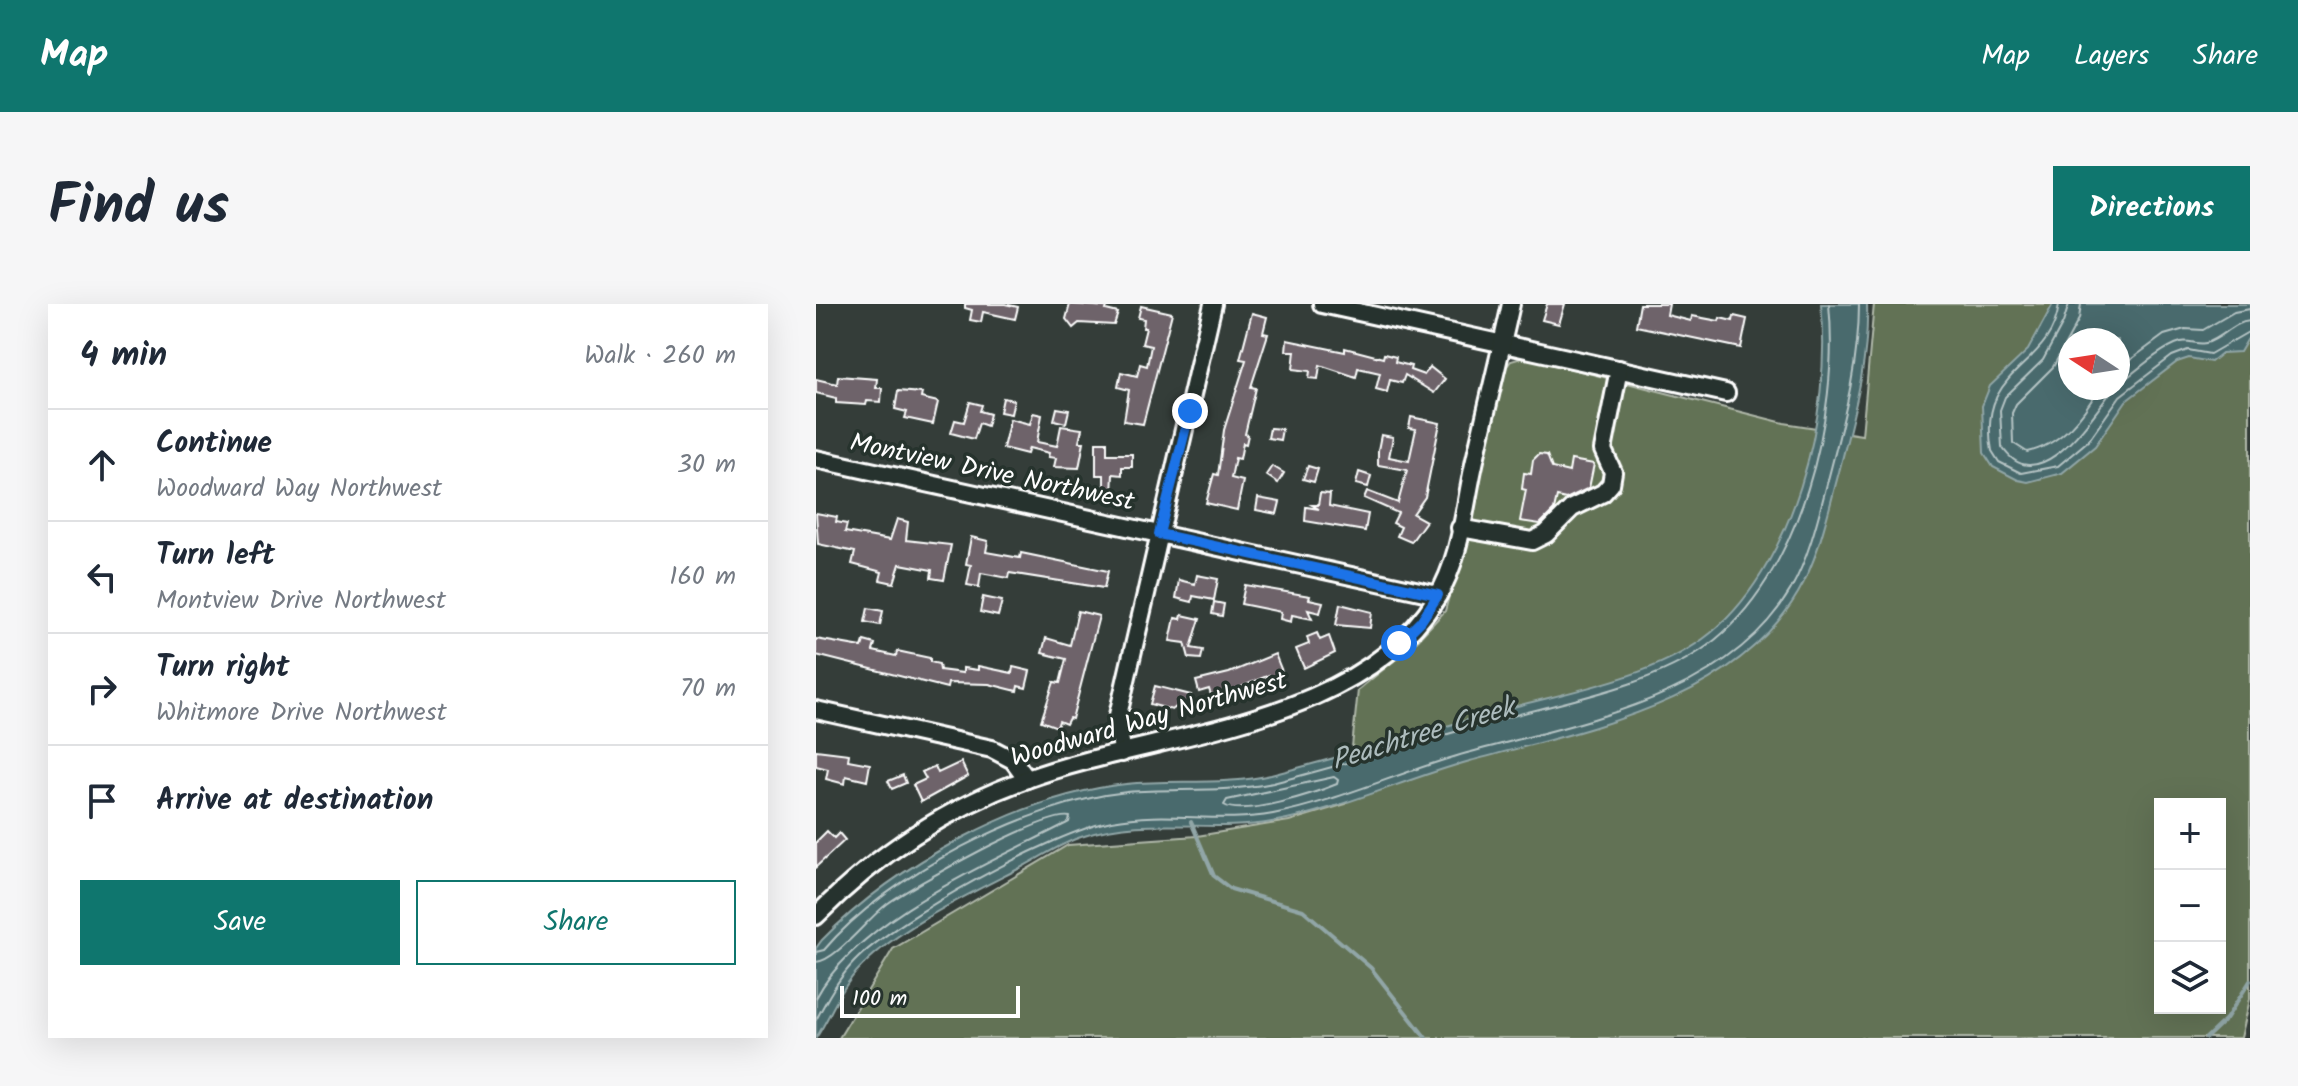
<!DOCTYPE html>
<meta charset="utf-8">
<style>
:root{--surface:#fff;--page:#f6f6f7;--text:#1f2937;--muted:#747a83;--line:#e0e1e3;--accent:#0f766e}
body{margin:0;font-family:Kalam,sans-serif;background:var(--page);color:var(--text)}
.controls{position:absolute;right:24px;bottom:24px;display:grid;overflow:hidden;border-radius:0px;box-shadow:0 8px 32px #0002}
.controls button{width:72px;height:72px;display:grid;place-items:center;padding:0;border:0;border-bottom:2px solid var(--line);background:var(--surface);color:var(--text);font:40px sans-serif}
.compass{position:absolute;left:1242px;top:24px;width:72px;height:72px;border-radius:50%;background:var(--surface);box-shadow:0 8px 32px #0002;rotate:282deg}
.scale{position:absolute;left:24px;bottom:20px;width:180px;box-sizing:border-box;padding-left:8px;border:4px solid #fff;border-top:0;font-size:22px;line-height:28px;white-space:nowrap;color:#fff;-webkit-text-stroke:6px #26332d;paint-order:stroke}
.stop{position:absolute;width:24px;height:24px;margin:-18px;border:6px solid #1a73e8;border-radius:50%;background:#fff}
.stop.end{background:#1a73e8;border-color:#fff;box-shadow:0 2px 8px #0008}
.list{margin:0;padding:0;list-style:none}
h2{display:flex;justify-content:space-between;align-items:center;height:104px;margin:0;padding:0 32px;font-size:34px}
h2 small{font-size:26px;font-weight:400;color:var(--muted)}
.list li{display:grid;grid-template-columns:52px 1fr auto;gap:24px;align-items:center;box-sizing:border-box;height:112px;padding:0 32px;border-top:2px solid var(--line)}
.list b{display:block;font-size:30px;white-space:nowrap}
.list p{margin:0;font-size:26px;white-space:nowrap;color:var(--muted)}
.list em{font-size:26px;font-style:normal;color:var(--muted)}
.actions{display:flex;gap:16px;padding:24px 32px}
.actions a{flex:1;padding:18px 0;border:2px solid var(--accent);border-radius:0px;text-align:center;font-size:28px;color:var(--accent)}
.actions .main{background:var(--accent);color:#fff}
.icon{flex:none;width:44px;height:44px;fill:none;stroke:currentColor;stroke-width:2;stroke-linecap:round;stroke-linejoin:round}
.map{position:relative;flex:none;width:1434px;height:734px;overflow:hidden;border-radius:0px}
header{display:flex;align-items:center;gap:48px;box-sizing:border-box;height:112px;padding:0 40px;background:var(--accent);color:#fff}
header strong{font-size:38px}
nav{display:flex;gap:44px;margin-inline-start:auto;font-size:28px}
.intro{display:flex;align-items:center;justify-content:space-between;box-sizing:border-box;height:192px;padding:0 48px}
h1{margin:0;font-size:56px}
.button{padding:20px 36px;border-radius:0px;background:var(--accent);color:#fff;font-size:28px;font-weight:700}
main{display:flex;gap:48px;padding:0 48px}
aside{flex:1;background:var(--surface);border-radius:0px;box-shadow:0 8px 32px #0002}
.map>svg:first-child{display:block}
</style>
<header>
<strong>Map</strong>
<nav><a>Map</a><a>Layers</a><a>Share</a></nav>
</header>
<div class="intro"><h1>Find us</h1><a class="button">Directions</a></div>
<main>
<aside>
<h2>4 min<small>Walk · 260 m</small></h2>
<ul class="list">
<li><svg class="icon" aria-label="ahead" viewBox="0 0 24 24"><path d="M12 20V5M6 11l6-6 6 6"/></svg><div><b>Continue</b><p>Woodward Way Northwest</p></div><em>30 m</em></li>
<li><svg class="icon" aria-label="left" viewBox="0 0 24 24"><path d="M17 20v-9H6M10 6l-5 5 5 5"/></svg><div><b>Turn left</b><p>Montview Drive Northwest</p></div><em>160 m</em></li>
<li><svg class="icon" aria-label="right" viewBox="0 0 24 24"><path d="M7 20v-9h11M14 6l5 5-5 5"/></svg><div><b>Turn right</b><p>Whitmore Drive Northwest</p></div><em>70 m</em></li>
<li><svg class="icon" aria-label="arrive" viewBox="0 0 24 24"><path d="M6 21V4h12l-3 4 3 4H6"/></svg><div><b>Arrive at destination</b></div></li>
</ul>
<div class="actions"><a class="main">Save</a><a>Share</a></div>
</aside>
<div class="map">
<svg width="1434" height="734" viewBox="0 0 1434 734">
<rect width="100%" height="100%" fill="#343d39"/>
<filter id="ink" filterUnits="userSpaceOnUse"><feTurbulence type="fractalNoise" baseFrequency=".0125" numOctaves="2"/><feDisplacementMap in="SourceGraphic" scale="16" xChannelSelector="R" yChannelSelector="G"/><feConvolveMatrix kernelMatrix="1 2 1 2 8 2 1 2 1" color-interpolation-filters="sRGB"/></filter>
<g filter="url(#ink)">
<path fill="#627255" stroke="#b0b8aa" stroke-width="2" fill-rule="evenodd" d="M1058,0H1434V695L1425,734H23L77,645L252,541L381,532L473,517L530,500L542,386L595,343L629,307L662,186L688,66L695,57L709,53L968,119L1046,131ZM1254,36H1302V84H1254ZM1344,500H1404V704H1344Z"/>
<g fill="#486b6d" stroke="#91a6a7" stroke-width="2" fill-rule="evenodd">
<path d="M1005,0H1051C1053,59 1037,112 1023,168C1012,208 1003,253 982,289C916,401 767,426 654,457C588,475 524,506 456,518C393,529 329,511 265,533C246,539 227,552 208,562C156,589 86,621 45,663C24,684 15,711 0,734V644L6,636C79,561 205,491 310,480C359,475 406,482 455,471C532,451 607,429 682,407C746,389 833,375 887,335C978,268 1017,107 1005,0Z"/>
<path d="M1237,0H1434V31L1424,48L1406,49L1395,58L1373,54L1361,58L1310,97L1279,142L1246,169L1212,178L1202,176L1177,163L1168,149L1166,102L1174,82L1212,46ZM1254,36H1302V84H1254Z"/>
</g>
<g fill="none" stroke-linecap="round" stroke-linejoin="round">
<g stroke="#b6c4c5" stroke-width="2">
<path d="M1243,0C1235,68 1160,61 1176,147L1183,158L1205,169L1242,162L1273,136L1304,92L1356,52L1372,46L1394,50L1434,27"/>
<path d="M1253,0L1247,19L1227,56L1189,93L1184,106L1186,143C1223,199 1278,109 1298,84"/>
<path d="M1265,0L1263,15L1237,63L1200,100L1196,109L1197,139L1211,148C1245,141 1267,112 1283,84"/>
<path d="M1302,65L1348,31L1369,25L1387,26L1418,8L1434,5"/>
<path d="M1302,81C1317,69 1348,42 1365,38C1373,36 1382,41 1390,39C1406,35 1417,18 1434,17"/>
<path d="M518,473L522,476L521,480C499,489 428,513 408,501L411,496Z"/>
<path d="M0,648L8,646C71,571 213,498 311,488C361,484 408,489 457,479C534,459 609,436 685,415C750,397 836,382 891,342C985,273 1024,110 1013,0"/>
<path d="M0,658C20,657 52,614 71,600C96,582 229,507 254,513L253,518C174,559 42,614 0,694"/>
<path d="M0,716C11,695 22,675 38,658C81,614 237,528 296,517C350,506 403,520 457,510C523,497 586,467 651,449C763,418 911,395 975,285C994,251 1003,210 1013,172C1028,114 1043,60 1043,0"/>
</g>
<g stroke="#91a6a7" stroke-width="4">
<path d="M375,518L398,572L415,585L487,606L555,664L610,734"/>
<path d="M1390,734L1410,715L1434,677"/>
</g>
</g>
<g fill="#6e646a" stroke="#fff" stroke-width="2">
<path d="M149,0H189L202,3L199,15L167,8L165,18L154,16L156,6L149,4Z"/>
<path d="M254,0L291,3L290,6L302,9L298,21L263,19L257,24L250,15Z"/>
<path d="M731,0H749L743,20L726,16Z"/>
<path d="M824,0H853L851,11L875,17L876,12L903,17L904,14L917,17L918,12L931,15L925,44L820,22Z"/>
<path d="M325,2L356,9L327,120L308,117L313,86L302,83L305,68L321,72L324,60L331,62L335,42L326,40L330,24H327L328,15L322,14Z"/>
<path d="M436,9L451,13L447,29L452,30L435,83L440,84L429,130L432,131L430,140L427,139L424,155L419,154L415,174L427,177L421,206L390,199L398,170L402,171L408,126L430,56L424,55Z"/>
<path d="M471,36L529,48V44L567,54L568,50L580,53L579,58L595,62L594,66L608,71L614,63L629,75L618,89L589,71L586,79L574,76L571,88L560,85L564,69L542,64L540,73L504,61L502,75L493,74L494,67L477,65L479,47H470Z"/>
<path d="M22,72L61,75L60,84H66L65,98L51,97L50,101L20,99V94L0,89V75L21,80Z"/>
<path d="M82,87L106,89L105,94L122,98L117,120L89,114L91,108L79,105Z"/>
<path d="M187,94L198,96L195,110L184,108Z"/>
<path d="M154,98L166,101L164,107L174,110L171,122L163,119L158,135L135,129L139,116L148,118Z"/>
<path d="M241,104L253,106L250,119L238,116Z"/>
<path d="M217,109L226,111L221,138L241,142L245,122L266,125L263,138H268L263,164L238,163L240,154L232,153L233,149L213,144L211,150L187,144L194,115L214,120Z"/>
<path d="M595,113L624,119L609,193L597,210L610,217L595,238L581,232L585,223L577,219L582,209L548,194L551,187L582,199L591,166L562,161V146L565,131L577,133L573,153L593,157L600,125L593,124Z"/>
<path d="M454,124L466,125L464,136L452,134Z"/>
<path d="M280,138H291V150H316V163H306V171L297,170L296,190H288V171H280Z"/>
<path d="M723,150L731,151L736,164L753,168L755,156L778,160L773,184L750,195L741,193L738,206L724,220L704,217L710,186L706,185L708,169L715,170L717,156Z"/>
<path d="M456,162L468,169L462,179L450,171Z"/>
<path d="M492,162L502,165L498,178L487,175Z"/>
<path d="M543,168L555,172L552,183L540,180Z"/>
<path d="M504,189L514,190L513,202L552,210L549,227L489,217L490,203L503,205L496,201H502Z"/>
<path d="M442,194L464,198L461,210L440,206Z"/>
<path d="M0,209L21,213L20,218L31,220L29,228L74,236L81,215L92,218L90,236L135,241L128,276L115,274L116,266L84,260L78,279L64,276L66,268L36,260L39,248L2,240Z"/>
<path d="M155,233L172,237L170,248L204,254L205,249L292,267L288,284L193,269L192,274L165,269L163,283L151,281L155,261L150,260Z"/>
<path d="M381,271L402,275L398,296L377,292L376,298L360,294L363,276L379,280Z"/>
<path d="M429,281L494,292L493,295L507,298L504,309L492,306L496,315L476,311L475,318L464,315L465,308L425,300Z"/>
<path d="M167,293L186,297L182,312L164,308Z"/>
<path d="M398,298L408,300L406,312L396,310Z"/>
<path d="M524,300L556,308L554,324L520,321Z"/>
<path d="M52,304L67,307L64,321L49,318Z"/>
<path d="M262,307L283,312L256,415L253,414L250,420L243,417L241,423L225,417L238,378L244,379L250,355L226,349L230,334L254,341Z"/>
<path d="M366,311L384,315L375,344L387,346L385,355L373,354L369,339L354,337L359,314L365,315Z"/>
<path d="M501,329L504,336L513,332L519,349L488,364L480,345L493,340L491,333Z"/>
<path d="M0,335L46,343L48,337L59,340L57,347L80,352L81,347L114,354V358L123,360L124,366L147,369V364L162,366V362L196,369L197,363L214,367L210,384L202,382L201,387L173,380L132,379L131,384L0,351Z"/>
<path d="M459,350L467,370L455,375L453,371L407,391L406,388L395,391L393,385L383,388L380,377L413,369Z"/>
<path d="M339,382L375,391L372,402L364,400L356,406L334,400Z"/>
<path d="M0,446L33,450L32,456L54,460L51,477L30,472L29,480L10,475L12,465L0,462Z"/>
<path d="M145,458L152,472L105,498L97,481L110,475L106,468L119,462L122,469Z"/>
<path d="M87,471L90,479L76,485L72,477Z"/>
<path d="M11,527L18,534L23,529L29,536L0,563V538Z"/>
</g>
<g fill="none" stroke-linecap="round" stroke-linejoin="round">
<defs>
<g id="minor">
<path d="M506,0L910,89"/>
<path d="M0,155L622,291"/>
<path d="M644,224L716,237L730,230L756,204L787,189L795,180L797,168L787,146L803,65"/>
<path d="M0,406L176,445L197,456L211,475"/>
<path d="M306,449L302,411L397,0"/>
<path d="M0,612C60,551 130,504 211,475C340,428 543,423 621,293C644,256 648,207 657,165C669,110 683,55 695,0"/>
</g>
</defs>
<use href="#minor" stroke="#fff" stroke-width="22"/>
<use href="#minor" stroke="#26332d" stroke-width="16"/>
</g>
</g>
<g fill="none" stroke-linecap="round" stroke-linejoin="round" filter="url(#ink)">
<path stroke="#1a73e8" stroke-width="10" d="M374,107L343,230L622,291L605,317L583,339"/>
</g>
<g text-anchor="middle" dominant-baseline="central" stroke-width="7" stroke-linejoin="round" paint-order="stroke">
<g font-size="26" fill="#fff" stroke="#26332d">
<text transform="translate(176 169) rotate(12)">Montview Drive Northwest</text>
<text transform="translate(333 416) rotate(-16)">Woodward Way Northwest</text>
</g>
<g font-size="28" font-style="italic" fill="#adbcbd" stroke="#26332d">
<text transform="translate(607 431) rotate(-17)">Peachtree Creek</text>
</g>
</g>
</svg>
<div class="controls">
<button>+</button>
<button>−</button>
<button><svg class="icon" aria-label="layers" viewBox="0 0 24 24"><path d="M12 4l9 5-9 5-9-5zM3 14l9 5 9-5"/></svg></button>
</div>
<svg class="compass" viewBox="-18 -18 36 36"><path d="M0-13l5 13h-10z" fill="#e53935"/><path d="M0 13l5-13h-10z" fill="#747a83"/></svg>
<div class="scale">100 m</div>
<div class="stop" style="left:583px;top:339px"></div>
<div class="stop end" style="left:374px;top:107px"></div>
</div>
</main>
